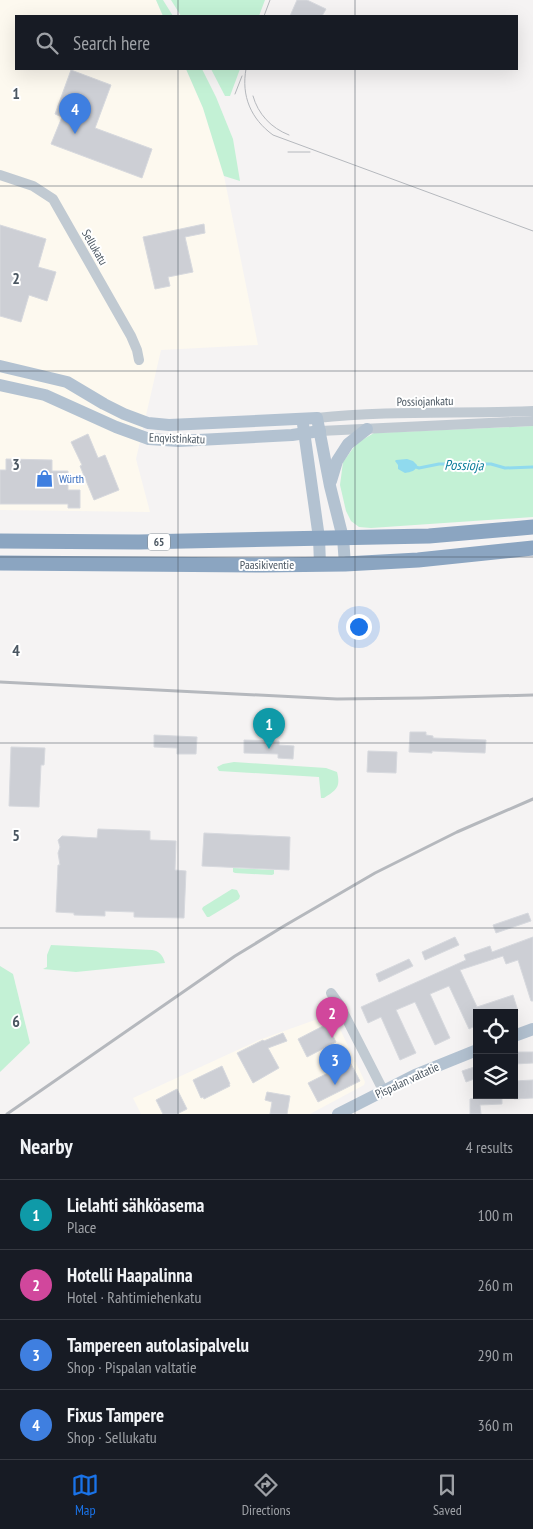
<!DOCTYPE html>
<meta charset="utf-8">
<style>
:root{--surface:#171b24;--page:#20242c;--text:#f1f3f6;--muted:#9ea1a6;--line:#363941;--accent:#1a73e8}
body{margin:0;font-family:"PT Sans Narrow",sans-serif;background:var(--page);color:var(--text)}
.controls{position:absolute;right:15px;bottom:15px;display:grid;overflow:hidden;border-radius:0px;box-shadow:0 5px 20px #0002}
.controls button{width:45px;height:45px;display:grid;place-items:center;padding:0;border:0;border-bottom:1px solid var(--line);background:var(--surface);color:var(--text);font:25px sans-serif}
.you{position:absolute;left:358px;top:626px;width:18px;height:18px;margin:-12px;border:4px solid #fff;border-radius:50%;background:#1a73e8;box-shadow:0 0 0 8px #1a73e833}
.badge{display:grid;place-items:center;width:32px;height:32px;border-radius:50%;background:var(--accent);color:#fff;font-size:16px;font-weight:700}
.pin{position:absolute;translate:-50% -41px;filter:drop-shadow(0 1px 2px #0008)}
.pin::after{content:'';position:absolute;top:26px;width:18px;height:15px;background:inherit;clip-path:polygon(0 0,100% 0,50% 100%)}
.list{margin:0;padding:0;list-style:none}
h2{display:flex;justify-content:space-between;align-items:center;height:65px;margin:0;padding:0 20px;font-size:21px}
h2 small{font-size:16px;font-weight:400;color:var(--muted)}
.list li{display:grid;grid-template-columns:32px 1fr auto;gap:15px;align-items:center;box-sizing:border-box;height:70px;padding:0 20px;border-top:1px solid var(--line)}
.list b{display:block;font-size:19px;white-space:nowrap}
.list p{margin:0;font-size:16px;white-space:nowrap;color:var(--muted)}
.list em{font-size:16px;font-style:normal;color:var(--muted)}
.icon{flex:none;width:28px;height:28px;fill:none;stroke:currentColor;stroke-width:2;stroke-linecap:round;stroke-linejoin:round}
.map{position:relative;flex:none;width:533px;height:1114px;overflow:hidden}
.search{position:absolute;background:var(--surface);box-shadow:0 5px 20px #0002;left:15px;right:15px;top:15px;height:55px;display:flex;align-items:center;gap:12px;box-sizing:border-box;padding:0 18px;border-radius:0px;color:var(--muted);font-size:19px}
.sheet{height:345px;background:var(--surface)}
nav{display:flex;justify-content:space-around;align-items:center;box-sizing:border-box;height:70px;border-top:1px solid var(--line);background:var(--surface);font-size:14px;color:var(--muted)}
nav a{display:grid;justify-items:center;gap:2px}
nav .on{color:var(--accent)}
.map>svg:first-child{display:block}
</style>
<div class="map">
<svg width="533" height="1114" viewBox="0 0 533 1114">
<rect width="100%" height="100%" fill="#f5f3f3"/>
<g fill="#fdf9ef">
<path d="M0,0H156L163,16H16V69H186L203,108L224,176L258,345L161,350L136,459L150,512L0,510Z"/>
<path d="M326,1016L340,1029L365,1082L364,1085L310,1114H141L133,1098L259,1040Z"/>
</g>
<g fill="#c3f1d5">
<path d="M156,0H163L173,16H163Z"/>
<path d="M171,0H265L259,16H181Z"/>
<path d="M186,69H202L216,97L233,139L240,181L224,176L203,108Z"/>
<path d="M211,69H240L230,96H225Z"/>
<path d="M533,426V517L371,528L359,527L351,521L346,511L340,485L343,462L357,443L374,433Z"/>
<path d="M234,762L326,768L337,772C341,788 336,790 324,798H321L319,777L219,771L217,767L223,764Z"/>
<path d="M233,868L274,870V874L272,875L235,873L233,872Z"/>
<path d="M232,889L237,890L240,896L239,899L209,917H207L202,909L203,907Z"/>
<path d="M51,945L152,950C159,951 163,955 165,963L76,972L43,969L47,967V955Z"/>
<path d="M0,966L13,974L30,1043L0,1072Z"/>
</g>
<path fill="#90daee" d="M407,459L413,461L417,465C416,471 411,472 405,473L398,469V465L395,461L396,460Z"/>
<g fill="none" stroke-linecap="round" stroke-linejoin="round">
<path stroke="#90daee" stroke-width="3" d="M413,466L419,468L439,464H491L505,468L533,467"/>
</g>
<g fill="#cdcfd5" stroke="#d7d9de">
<path d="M297,0H307L326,9L322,16H290Z"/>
<path d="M71,70L111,85L95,128L152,149L142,178L51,144L62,117L55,114Z"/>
<path d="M204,224L205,233L185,237L193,272L168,277L170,286L155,289L143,237Z"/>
<path d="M0,225L46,239L38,267L56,272L47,301L29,295L21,322L0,316Z"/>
<path d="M88,434L98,458L105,455L119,490L94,500L80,466L82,465L71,442Z"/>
<path d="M6,459L52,460V471H68V490H80V508H68V504H0V470H6Z"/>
<path d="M410,732H426V735L433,736V738L486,740L485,753L432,751V753L409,752Z"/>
<path d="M154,735L197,737L196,754H177V748L154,747Z"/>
<path d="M244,740L279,741V745L294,746L293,759L278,758V754L244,753Z"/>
<path d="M11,747L45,748L44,765H41L39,807L9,806Z"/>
<path d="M368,751L397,752L396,773L367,772Z"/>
<path d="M98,829L150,831V840L176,841L175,870L186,871L184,918L134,917V912L105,911V916L74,915V913L56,912L58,865H60L58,853L60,847L58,840L62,836L97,838Z"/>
<path d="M204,833L290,837L289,870L202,866Z"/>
<path d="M528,913L531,921L496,933L493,925Z"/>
<path d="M455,937L459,945L425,960L422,952Z"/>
<path d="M533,937V1001H531L518,960L506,964L503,956L460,970L477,1007L513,995L518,1011L513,1013H477V1025L469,1029L449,986L430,994L450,1038L435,1045L415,1002L396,1010L416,1053L400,1060L381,1017L368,1023L361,1007L466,960L464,955L490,946L492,952Z"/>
<path d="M409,959L413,966L379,982L376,974Z"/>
<path d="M327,1024L336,1042L307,1057L298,1039Z"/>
<path d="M283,1033L287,1041L268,1048L279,1068L253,1083L237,1053L263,1040L264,1041Z"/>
<path d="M515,1052H533V1063L515,1064Z"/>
<path d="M350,1062L360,1081L318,1102L308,1083Z"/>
<path d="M222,1066L230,1084H229L230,1086L204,1099L203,1097L201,1098L193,1080Z"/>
<path d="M477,1066V1078L466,1082L462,1071Z"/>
<path d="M533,1080V1098L514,1099V1081Z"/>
<path d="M177,1089L187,1109L177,1114H163L156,1100Z"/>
<path d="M267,1092L290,1096L287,1114H270L272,1102L265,1100Z"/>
<path d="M479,1095H502V1104L480,1105L481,1114H470V1099L479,1098Z"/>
</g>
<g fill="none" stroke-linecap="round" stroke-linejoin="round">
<g stroke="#c1cad2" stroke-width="10">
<path d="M0,175L33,186L53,199L131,336L137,350L139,360"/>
<path d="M317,418C388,410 462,414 533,411"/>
<path d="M320,431L533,421"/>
<path d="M331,993L339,1004L383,1090"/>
</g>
<g stroke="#b3c2d1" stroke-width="12">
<path d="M0,366L67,382L104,404L124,414L148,423L169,425L317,418L330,486L343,538L345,564"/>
<path d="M0,385L45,395L116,427L149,439L179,441L292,435L320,431"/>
<path d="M303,424L319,538L320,564"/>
<path d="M331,481L337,461L348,444L367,429"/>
<path d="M514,1036L533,1029"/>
<path d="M338,1114L415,1075L477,1050"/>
</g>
<g stroke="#8ba5c1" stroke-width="15">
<path d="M0,541L139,542L429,536L533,527"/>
<path d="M0,563L263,565L345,564L418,560L533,548"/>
</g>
<g stroke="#b5b8bd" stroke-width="1">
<path d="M264,16L270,0"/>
<path d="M246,69C241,96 251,119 273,135L533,231"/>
<path d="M235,94L242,76"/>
<path d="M253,96C258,114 271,128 289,135"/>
<path d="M288,152H310"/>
</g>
<g stroke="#b5b8bd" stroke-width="3">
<path d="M0,682L337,699L421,698L533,695"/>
<path d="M7,1114L235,956L284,926L375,873L457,832L533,799"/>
</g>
</g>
<path fill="none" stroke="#4a5661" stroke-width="1" stroke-opacity="0.55" d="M178,0V16M355,0V16M178,69V1114M355,69V1114M0,186H533M0,371H533M0,557H533M0,743H533M0,928H533"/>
<defs>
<symbol id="shop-bare" viewBox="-9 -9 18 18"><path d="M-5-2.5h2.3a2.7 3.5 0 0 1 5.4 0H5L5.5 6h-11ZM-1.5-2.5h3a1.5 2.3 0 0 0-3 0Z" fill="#3f7fe0" stroke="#fff" stroke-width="2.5" paint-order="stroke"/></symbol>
</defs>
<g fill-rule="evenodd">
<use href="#shop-bare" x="32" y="466" width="25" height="25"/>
</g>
<g text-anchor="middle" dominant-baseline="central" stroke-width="4" stroke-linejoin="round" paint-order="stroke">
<rect fill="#fff" stroke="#808990" stroke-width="1" x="148" y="533.5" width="22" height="17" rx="4"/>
<g font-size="11" font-weight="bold" fill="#4a5661">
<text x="159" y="542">65</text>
</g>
<g font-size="12" fill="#4a5661" stroke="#fff">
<text transform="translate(95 247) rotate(60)">Sellukatu</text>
<text transform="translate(425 401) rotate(-1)">Possiojankatu</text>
<text transform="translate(177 438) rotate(2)">Enqvistinkatu</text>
<text x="267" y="564">Paasikiventie</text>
<text transform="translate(407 1080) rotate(-25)">Pispalan valtatie</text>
</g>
<g font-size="12" fill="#366cbe" stroke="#fff" text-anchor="start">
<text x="59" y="478">Würth</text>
</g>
<g font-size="14" font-style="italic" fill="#0c7c9b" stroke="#fff">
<text transform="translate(464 465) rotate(1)">Possioja</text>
</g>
</g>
<g font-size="16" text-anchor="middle" font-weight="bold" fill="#4a5661" stroke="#fff" stroke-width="4" stroke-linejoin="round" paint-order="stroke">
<text x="16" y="99">1</text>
<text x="16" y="284">2</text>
<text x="16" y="470">3</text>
<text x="16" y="656">4</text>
<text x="16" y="841">5</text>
<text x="16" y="1027">6</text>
</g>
</svg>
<div class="controls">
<button><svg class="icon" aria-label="locate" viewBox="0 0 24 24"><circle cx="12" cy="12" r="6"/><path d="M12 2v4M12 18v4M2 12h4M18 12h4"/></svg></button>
<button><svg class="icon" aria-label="layers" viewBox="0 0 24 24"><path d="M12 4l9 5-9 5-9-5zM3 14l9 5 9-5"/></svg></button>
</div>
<div class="you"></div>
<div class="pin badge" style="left:269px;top:749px;background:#0f9aa8">1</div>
<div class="pin badge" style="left:332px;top:1038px;background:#d1479c">2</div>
<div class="pin badge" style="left:335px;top:1085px;background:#3f7fe0">3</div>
<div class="pin badge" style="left:75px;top:134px;background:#3f7fe0">4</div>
<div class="search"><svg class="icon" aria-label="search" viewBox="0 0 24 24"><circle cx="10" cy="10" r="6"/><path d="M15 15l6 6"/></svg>Search here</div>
</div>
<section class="sheet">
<h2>Nearby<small>4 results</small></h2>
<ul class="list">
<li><span class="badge" style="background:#0f9aa8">1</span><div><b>Lielahti sähköasema</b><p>Place</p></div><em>100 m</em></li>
<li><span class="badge" style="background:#d1479c">2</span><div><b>Hotelli Haapalinna</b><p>Hotel · Rahtimiehenkatu</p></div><em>260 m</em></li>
<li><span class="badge" style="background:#3f7fe0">3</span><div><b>Tampereen autolasipalvelu</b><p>Shop · Pispalan valtatie</p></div><em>290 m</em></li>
<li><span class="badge" style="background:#3f7fe0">4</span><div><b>Fixus Tampere</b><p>Shop · Sellukatu</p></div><em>360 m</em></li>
</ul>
</section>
<nav>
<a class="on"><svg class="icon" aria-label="map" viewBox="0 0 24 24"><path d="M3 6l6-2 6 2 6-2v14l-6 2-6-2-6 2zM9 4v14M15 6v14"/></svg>Map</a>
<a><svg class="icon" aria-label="directions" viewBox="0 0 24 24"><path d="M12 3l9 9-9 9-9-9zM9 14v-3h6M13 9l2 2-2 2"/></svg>Directions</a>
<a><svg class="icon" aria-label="saved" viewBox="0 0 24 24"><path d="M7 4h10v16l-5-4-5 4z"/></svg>Saved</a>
</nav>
